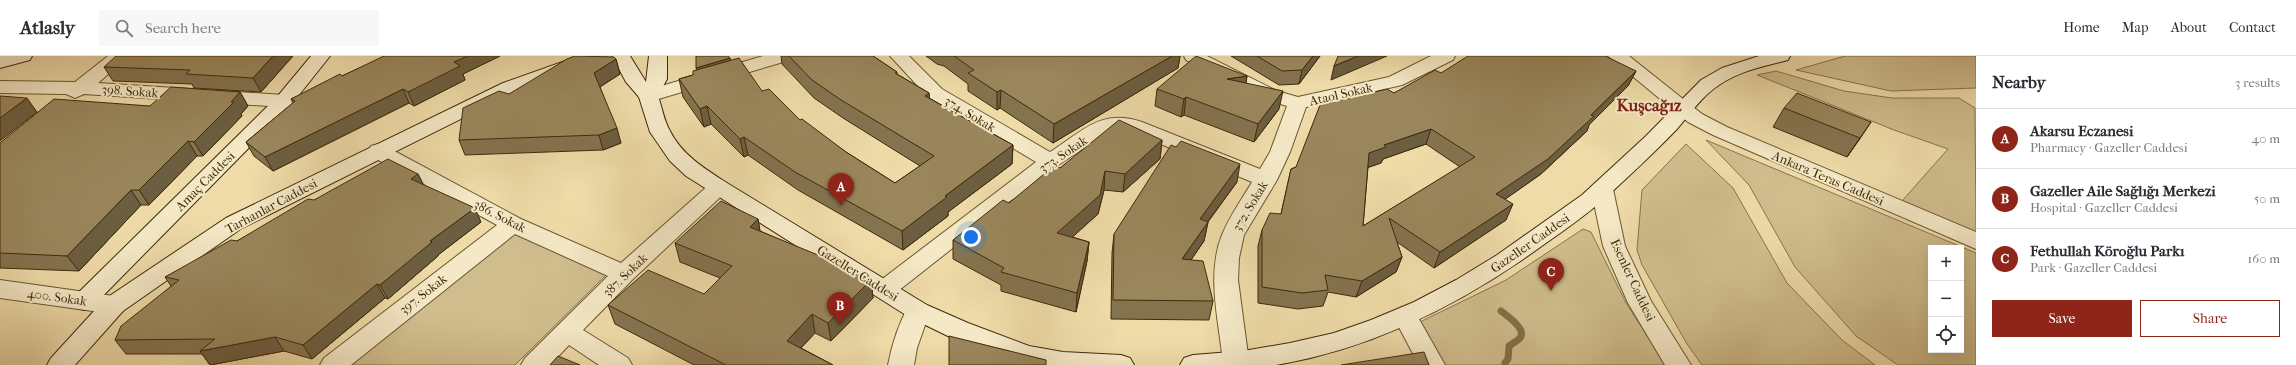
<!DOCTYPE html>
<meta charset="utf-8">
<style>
:root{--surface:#fff;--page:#f7f7f7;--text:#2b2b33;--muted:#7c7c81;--line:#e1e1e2;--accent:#8f2418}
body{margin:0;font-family:"IM FELL French Canon",serif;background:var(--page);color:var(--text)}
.controls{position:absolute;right:12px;bottom:12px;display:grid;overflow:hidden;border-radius:0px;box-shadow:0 4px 16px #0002}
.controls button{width:36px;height:36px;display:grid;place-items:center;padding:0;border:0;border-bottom:1px solid var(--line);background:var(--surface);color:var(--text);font:20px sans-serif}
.you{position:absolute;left:971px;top:181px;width:14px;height:14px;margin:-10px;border:3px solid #fff;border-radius:50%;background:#1a73e8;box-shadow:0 0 0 6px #1a73e833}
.badge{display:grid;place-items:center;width:26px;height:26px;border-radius:50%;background:var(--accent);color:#fff;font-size:13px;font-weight:700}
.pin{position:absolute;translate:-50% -33px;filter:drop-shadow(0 1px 2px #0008)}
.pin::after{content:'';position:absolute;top:21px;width:14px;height:12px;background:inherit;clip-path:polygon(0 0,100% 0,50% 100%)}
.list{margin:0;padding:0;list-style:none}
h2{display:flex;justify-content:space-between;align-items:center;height:52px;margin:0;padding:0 16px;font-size:17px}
h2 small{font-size:13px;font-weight:400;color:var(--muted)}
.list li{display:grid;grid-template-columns:26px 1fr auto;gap:12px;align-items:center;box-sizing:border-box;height:60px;padding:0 16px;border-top:1px solid var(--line)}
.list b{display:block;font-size:15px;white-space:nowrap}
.list p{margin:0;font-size:13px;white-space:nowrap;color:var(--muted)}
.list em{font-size:13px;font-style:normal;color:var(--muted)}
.actions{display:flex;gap:8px;padding:12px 16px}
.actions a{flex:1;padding:9px 0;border:1px solid var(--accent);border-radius:0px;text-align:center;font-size:14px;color:var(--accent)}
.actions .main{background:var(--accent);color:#fff}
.icon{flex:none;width:22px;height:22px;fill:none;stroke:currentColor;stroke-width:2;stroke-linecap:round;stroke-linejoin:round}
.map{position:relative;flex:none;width:1976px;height:309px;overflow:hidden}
header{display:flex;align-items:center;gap:24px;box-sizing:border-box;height:56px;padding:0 20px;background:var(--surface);border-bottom:1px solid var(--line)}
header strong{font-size:19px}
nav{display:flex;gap:22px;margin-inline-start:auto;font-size:14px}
.search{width:280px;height:36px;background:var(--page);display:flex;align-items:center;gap:10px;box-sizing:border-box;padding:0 14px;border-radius:0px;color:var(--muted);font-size:15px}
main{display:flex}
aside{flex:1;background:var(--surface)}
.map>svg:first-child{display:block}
</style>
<header>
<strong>Atlasly</strong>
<div class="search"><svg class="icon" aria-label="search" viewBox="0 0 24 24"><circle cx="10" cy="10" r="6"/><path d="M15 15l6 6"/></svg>Search here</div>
<nav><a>Home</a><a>Map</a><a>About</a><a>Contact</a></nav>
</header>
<main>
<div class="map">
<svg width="1976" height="309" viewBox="0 0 1976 309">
<rect width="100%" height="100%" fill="#eedba8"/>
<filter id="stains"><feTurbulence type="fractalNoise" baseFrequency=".005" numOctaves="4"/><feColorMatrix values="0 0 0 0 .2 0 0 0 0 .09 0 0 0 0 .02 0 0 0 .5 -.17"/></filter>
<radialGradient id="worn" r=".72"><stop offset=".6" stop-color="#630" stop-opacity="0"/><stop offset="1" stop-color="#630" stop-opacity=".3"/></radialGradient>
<g fill="#d0bd8d" stroke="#88744b" fill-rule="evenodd">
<path d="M1845,0H1976V32L1891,35L1796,14Z"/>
<path d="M1776,15L1844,35L1892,42H1959L1975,52L1976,176L1902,145L1948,93L1894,74L1757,19Z"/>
<path d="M1706,84L1976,197V309H1898L1856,280L1795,211L1749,129ZM1931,192H1961V294H1931Z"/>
<path d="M1686,88L1733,132L1787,227L1842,284L1875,309H1702L1687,288L1642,209L1637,194L1642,134Z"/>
<path d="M1583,173L1591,176L1626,247L1666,309H1441L1420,266L1506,224Z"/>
<path d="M515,174L607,218L515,309H341Z"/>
</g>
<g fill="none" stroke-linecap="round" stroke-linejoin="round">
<path stroke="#847048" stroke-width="7" d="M1501,255C1507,260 1527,273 1520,282C1517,285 1512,288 1509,290L1508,303L1505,307"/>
<defs>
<g id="street">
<path d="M108,0H129L98,27L284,39L291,41L294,45L291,49L284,51L84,38L75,42L66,38L0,37V25L75,26Z"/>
<path d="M763,0H792L790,4L655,44L648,46L641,44L638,40L641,36Z"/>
<path d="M890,0H909L942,33L1050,96C1083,75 1101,52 1142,66L1260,113L1270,96L1287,50L1263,43L1186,4L1184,0H1207L1277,35L1298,41L1389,21L1431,0H1455L1453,4L1402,29L1306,51L1290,96L1277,124L1244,179L1239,202L1238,224L1249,306L1247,309H1225L1223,306C1219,266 1206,218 1222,179C1229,161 1242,143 1252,126L1122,72L1112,73L1057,110L893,239L885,242L877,239L873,233L877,227L1036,106L928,41Z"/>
<path d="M1608,0H1629L1702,58L1727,71L1976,176V193L1713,79L1688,66Z"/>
<path d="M378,88L385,90L521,163L621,207L711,127L719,125L727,127L730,132L632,224L583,274L628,302L632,309H599L569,289L550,309H521L525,302L608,220L515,178L351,309H320L324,302L497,169L371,100L368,95L371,90Z"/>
<path d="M1602,126L1610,128L1613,133L1625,190L1651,245L1691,309H1665L1628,247L1603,190L1591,133L1594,128Z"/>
<path d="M0,224L114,240L123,243L126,249L123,255L114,258L0,242Z"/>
<path d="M918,246L927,249L930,255L917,292L914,309H888C892,288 899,267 909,249Z"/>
<path d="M1406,253L1415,256L1445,309H1419L1394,262L1397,256Z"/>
</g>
<g id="secondary">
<path d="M0,0H32L30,4L0,12Z"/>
<path d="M311,0H330L291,49L92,251L84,254L76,251L72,245L76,239L277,41Z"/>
<path d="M579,0H606L604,4L517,35L242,172L123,255L75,309H47L51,302L105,243L226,162L503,27Z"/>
<path d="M612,0H630L646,26L649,0H667V23L658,40C662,51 664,65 670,75C682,99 705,113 727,127L927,249L968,267L1029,290L1063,296L1121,299L1130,302L1134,309H1029L950,281L909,261L686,120L670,105L650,76L639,41L626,26Z"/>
<path d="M1759,0H1790L1788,4C1765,10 1739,15 1719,29C1702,40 1690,58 1677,73C1654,97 1629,120 1604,143C1586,159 1566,173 1546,187C1465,246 1376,292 1276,309H1180L1184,302L1193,299L1243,295L1290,287L1334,277L1371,264L1414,246L1456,224L1497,199L1582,139L1646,80L1701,24L1722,12Z"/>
</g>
</defs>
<use href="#street" stroke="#6b5631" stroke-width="2"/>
<use href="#secondary" stroke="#3f2a09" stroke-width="2"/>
<use href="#street" fill="#f4e8c6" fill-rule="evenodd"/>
<use href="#secondary" fill="#f4e8c6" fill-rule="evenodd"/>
</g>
<g fill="#84734f" stroke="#3f2a09" fill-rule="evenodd">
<path d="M293,0L261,36L194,32L192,28L113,25L104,11Z"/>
<path d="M384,0H500L463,18L465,24L414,50L409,47L273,115L254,100L246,86L293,47L291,43L384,1Z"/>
<path d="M781,0H873L897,16V18L929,37V42L1013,89L1012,108L948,156V160L903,194L798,134L748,99L744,101L711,68L704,71L683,41L679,23L693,19L730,2V5L762,35L800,64L846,96L895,127L920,110L843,62L814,42L782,8Z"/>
<path d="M926,0H1180L1178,12L1053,87L1000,52L997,54L968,35V28L944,10L937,8Z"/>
<path d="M1231,0H1320L1299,28L1279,29Z"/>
<path d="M616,3L620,18L600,31L621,87L603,94L465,99L459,84L509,38Z"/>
<path d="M1636,15L1628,30L1589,69L1587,75L1541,118L1505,143L1506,164L1434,212L1397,186L1402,201L1396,216L1356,241L1328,236L1323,250L1298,253L1258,247V190L1262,174L1281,158L1291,113L1296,111L1394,37L1441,17ZM1426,88L1460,111L1363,170L1368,111L1381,107L1383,103Z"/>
<path d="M1247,20L1246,27L1279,53L1254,86L1184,59L1181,61L1155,50L1157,33Z"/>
<path d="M240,36L248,50L241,58L242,60L203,100H197L149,149H141L79,215L0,212V87L150,50Z"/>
<path d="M1784,52L1871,66L1847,101L1773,71Z"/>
<path d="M1162,84L1160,103L1123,136L1104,134L1098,158L1072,181L1089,186L1087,205L1076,256L1001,235V229L953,203V184L1060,112Z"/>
<path d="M418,118L423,128L481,166L438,199V200L388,243L385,242L312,303L284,295L210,309L202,298H126L115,284L171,230L165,221L237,185L314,144Z"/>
<path d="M1237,126L1208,166L1204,185L1191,204L1213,245L1209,264L1111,263L1112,197L1114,178Z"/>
<path d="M758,163L760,175L871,224L873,242L831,285L815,277L801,292L833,309H694L615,268L608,249L704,238L720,222L680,206L675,187Z"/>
</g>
<g fill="#6c5e40" stroke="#3f2a09">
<path d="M273,0H293L261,36L253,22Z"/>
<path d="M468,0H500L463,18L465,24L414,50L408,36L454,6Z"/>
<path d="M1172,0H1180L1178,12L1053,87L1054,68Z"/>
<path d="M1313,0H1320L1299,28L1302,14Z"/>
<path d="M1358,0H1387L1331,24L1334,10Z"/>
<path d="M730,2L731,8L698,18L696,12Z"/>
<path d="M616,3L620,18L598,32L594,17Z"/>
<path d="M1636,15L1628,30L1589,69L1587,75L1541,118L1490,154L1496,138L1591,59Z"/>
<path d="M1247,20L1244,38L1227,23Z"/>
<path d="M403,33L409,47L273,115L265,101Z"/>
<path d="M1001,34L1000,52L997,54V36Z"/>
<path d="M1283,35L1279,53L1254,86L1258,68Z"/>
<path d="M240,36L248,50L241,58L242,60L203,100L194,86Z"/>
<path d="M929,37L930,55L925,40Z"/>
<path d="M1186,41L1184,59L1181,61L1184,43Z"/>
<path d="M27,42L37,56L0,85V62Z"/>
<path d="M707,50L711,68L704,71L700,53Z"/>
<path d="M1871,66L1859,84L1847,101L1860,82Z"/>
<path d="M617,72L621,87L603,94L599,79Z"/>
<path d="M1431,73L1426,88L1383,103L1381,107L1364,113L1369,97L1384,89Z"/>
<path d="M744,81L748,99L744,101L740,83Z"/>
<path d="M1162,84L1160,103L1123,136L1125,118Z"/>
<path d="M188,85L197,100L149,149L139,134Z"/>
<path d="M1013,89L1012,108L948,156V160L903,194L902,175L945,140Z"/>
<path d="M1240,108L1237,126L1196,181L1200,163Z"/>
<path d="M1105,115L1104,134L1098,158L1056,196L1057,177Z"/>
<path d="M418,118L425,132L411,123Z"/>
<path d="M131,134L141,149L79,215L67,200Z"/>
<path d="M1513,148L1506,164L1434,212L1440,196Z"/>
<path d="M475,152L481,166L438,199V200L388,243L380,229L430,185Z"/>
<path d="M758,163L761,182L750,171Z"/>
<path d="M1208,166L1204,185L1179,221L1182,203Z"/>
<path d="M1089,186L1087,205L1076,256L1077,237Z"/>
<path d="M1402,201L1396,216L1356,241L1362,225Z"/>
<path d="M871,224L873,242L831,285L828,267Z"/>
<path d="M377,228L385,242L312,303L303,289Z"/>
<path d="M812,258L815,277L790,303L787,285Z"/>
<path d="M275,281L284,295L210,309L200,295Z"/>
</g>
<g fill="#9a865c" stroke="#3f2a09" fill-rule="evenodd">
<path d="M116,0H273L253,22L186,18L190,14L104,11Z"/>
<path d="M384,0H468L454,6L460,10L408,36L403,33L265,101L246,86L295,45L291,43L340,18L342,20Z"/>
<path d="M575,0L614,1L616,3L594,17L617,72L599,79L459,84L463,52L499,35L509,38L567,3Z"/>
<path d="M696,0H728L730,2L696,12Z"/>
<path d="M789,0H873L897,16L895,17L929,37L925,40L1013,89L945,140L947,141L902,175L795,116L744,81L740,83L707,50L700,53L679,23L693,19V15L739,2L762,35L769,33L800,64L802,63L846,96L895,127L934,100L841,44L812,24Z"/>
<path d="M954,0H1172L1054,68L1001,34L997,36L968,17L974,14Z"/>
<path d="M1196,0L1247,20L1227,23L1283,35L1258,68L1186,41L1184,43L1157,33Z"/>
<path d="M1257,0H1313L1302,14L1282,15Z"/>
<path d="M1338,0H1358L1334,10Z"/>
<path d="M1468,0H1605L1636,15L1591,59L1594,60L1548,103L1496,138L1513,148L1440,196L1389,162L1402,201L1362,225L1325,219L1328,234L1302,237L1262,231V174L1270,157L1281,158L1291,113L1296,111L1320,49L1387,33L1394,37L1435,14L1441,17ZM1431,73L1475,101L1363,170L1369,97L1386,91L1384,89Z"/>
<path d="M171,31L240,36L231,46H234L194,86L188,85L139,134H131L67,200L0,197V87L54,43L150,50Z"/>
<path d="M1797,37L1871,66L1860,82L1784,52Z"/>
<path d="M0,40L27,42L0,62Z"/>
<path d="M1119,64L1162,84L1125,118L1105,115L1100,139L1057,177L1089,186L1077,237L1001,216L1004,212L953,184L1003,144L1009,147L1055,109L1060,112Z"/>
<path d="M1181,85L1240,108L1200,163L1208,166L1182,203L1203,205L1213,245L1113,244L1114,178L1171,89L1176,91Z"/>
<path d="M388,103L418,118L411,123L475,152L430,185L432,186L380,229L377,228L303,289L275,281L200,295L215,283L115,284L121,270L179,224L165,221L231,184L237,185L308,143L314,144Z"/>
<path d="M721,145L758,163L750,171L830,204L832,203L871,224L828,267L812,258L787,285L833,309H726L608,249L648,214L704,238L732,210L675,187Z"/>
<path d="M949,280L1046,304V309H949Z"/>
<path d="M1424,296L1429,309H1341Z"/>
<path d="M558,300L580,309H550Z"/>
</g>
<g text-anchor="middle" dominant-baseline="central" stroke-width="4" stroke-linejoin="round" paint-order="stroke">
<g font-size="13" fill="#3f2a09" stroke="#f4e8c6">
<text transform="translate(130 35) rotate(4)">398. Sokak</text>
<text transform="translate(1341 38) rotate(-13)">Ataol Sokak</text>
<text transform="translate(970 58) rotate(31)">374. Sokak</text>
<text transform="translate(1063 98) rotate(-34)">373. Sokak</text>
<text transform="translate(1828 122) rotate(23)">Ankara Teras Caddesi</text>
<text transform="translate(205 125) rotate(-45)">Amaç Caddesi</text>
<text transform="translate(271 150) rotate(-28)">Tarhanlar Caddesi</text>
<text transform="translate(1250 150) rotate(-59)">372. Sokak</text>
<text transform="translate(500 160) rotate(27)">386. Sokak</text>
<text transform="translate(1530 187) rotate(-35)">Gazeller Caddesi</text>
<text transform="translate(858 217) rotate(32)">Gazeller Caddesi</text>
<text transform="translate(625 219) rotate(-44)">387. Sokak</text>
<text transform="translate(1633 224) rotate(65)">Esenler Caddesi</text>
<text transform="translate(423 238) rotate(-38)">397. Sokak</text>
<text transform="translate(57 241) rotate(8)">400. Sokak</text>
</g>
<g font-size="17" font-weight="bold" fill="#7a1f14" stroke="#f4e8c6">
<text x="1649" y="49">Kuşcağız</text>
</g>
</g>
<rect width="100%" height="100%" filter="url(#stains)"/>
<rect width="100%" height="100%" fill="url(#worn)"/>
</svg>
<div class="controls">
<button>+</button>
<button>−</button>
<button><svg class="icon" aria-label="locate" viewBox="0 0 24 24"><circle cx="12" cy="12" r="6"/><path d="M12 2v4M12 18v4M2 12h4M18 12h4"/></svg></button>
</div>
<div class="you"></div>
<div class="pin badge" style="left:841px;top:150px">A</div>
<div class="pin badge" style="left:840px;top:269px">B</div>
<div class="pin badge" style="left:1551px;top:235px">C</div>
</div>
<aside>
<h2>Nearby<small>3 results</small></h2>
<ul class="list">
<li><span class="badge">A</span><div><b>Akarsu Eczanesi</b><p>Pharmacy · Gazeller Caddesi</p></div><em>40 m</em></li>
<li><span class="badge">B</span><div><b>Gazeller Aile Sağlığı Merkezi</b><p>Hospital · Gazeller Caddesi</p></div><em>50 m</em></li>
<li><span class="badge">C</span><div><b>Fethullah Köroğlu Parkı</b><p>Park · Gazeller Caddesi</p></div><em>160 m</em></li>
</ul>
<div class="actions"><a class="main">Save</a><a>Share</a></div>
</aside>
</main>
